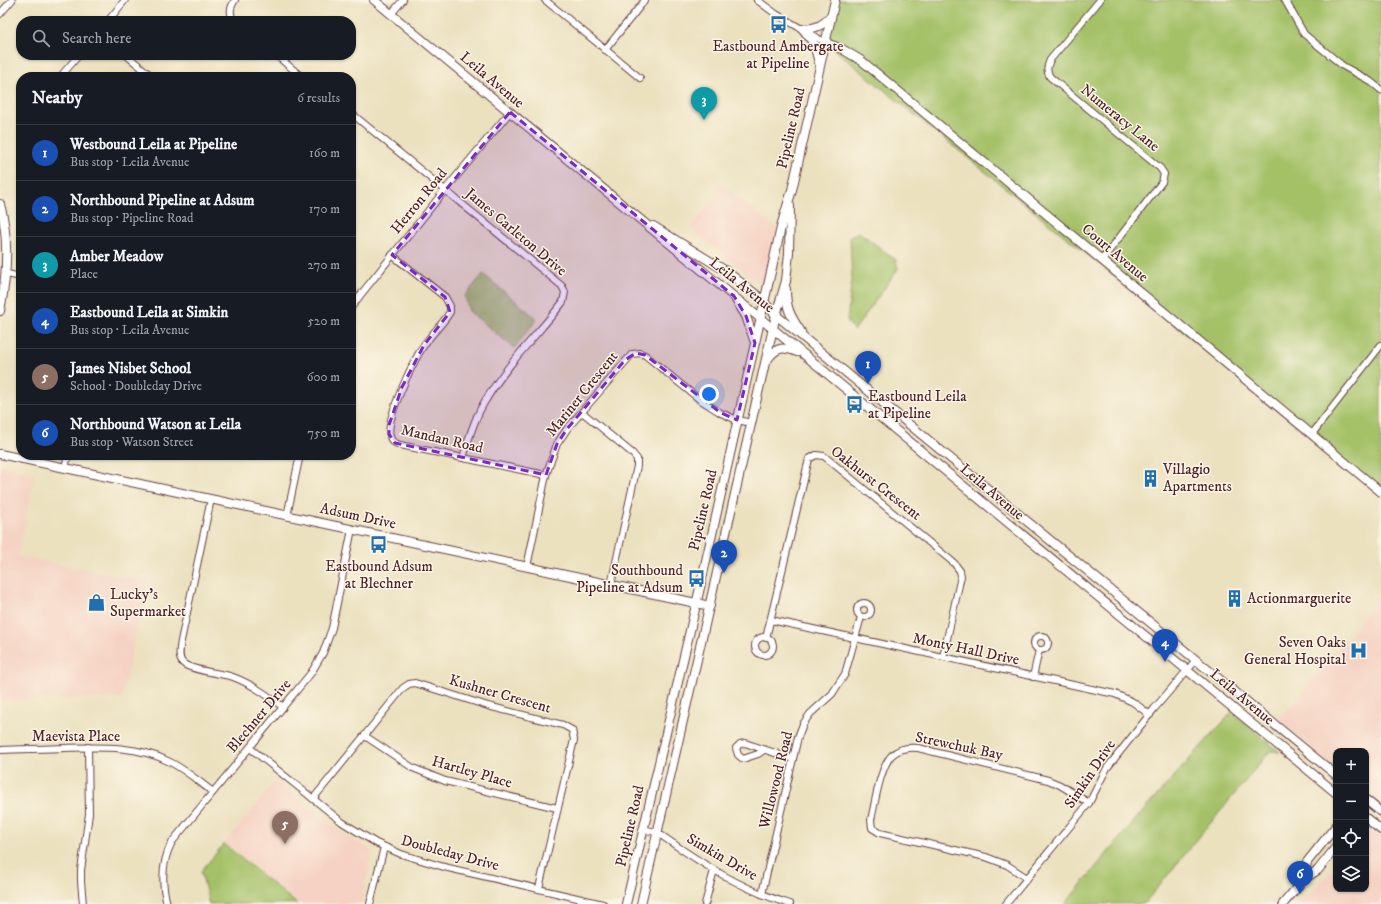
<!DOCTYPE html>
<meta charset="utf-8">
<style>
:root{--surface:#171b24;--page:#20242c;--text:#f1f3f6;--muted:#9ea1a6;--line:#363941;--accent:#1a73e8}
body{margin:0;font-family:"IM FELL DW Pica",serif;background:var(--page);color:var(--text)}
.controls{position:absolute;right:12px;bottom:12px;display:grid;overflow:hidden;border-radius:8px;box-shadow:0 1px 3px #0004}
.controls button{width:36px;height:36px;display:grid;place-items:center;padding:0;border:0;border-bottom:1px solid var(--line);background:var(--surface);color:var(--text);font:20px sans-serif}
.you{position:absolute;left:709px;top:394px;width:14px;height:14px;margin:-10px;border:3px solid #fff;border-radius:50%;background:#1a73e8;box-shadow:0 0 0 6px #1a73e833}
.badge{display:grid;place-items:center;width:26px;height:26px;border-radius:50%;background:var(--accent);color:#fff;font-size:13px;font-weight:700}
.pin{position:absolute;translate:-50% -33px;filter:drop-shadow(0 1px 2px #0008)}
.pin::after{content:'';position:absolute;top:21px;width:14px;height:12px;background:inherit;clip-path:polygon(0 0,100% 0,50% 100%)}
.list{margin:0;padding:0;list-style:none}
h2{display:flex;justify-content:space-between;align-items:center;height:52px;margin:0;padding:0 16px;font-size:17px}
h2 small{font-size:13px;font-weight:400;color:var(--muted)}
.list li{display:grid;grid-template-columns:26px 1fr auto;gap:12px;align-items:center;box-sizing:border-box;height:56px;padding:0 16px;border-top:1px solid var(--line)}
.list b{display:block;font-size:15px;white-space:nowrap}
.list p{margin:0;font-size:13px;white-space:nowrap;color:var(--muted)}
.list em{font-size:13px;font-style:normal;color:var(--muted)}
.icon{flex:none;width:22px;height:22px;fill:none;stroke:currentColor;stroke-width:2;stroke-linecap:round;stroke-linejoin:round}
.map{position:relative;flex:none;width:1381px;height:904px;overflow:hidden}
.search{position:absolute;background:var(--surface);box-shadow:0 1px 3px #0004;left:16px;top:16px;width:340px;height:44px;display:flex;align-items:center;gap:10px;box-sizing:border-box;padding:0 14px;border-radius:16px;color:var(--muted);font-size:15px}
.panel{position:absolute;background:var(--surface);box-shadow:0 1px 3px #0004;left:16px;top:72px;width:340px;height:388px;border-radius:16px}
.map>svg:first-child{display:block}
</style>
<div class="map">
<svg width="1381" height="904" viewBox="0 0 1381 904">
<rect width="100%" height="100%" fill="#fcf5e5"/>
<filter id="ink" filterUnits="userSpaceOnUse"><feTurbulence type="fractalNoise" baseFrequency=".025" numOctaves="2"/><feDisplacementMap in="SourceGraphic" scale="8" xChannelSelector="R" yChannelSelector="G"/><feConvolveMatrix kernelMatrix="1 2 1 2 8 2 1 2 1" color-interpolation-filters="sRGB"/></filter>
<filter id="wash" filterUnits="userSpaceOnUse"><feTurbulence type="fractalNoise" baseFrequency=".012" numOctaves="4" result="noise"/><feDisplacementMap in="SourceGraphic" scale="16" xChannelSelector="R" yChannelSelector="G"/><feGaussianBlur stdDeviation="0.9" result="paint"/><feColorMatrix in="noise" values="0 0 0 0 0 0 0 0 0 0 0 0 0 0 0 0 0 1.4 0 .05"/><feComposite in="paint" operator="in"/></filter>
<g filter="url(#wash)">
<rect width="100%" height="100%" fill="#ebe1bf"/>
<g fill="#f5d2c3">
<path d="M720,184L778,229L767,282L763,287L690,228L715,198V190Z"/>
<path d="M0,466L35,474L18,556L147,582L122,698L0,700Z"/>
<path d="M1381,595V808L1366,796V751H1336V770L1277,718L1292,706Z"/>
<path d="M275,781L340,832L373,852L361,904H299L225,843Z"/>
<path d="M1369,827L1381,837V904H1299L1336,867V889H1366V831Z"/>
</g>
<g fill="#a4c168" stroke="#77704a">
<path d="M836,0H1381V492L826,43Z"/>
<path d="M859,232L896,260L898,269L854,331L847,320L852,279L850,236Z"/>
<path d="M483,274L537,319L514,348L469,311L465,296Z"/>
<path d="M1232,712L1280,752L1270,751L1144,904H1065L1135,820Z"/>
<path d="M224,844L297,904H209L201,871Z"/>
</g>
</g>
<g filter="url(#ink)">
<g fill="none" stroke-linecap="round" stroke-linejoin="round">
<defs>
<g id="minor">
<path d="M545,0L640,78"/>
<path d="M757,0L776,14L826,43"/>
<path d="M1100,0L1050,60C1047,67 1046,70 1050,77L1160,168L1164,174L1162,182L1102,260"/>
<path d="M1285,0L1304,34L1343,66L1370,81L1381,90"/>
<path d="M0,14L12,0"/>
<path d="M391,14L403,0"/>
<path d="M108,21L125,0"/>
<path d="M234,21C229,13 230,8 235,0"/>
<path d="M605,50L645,0"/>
<path d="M126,55L153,77"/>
<path d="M276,55L302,77"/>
<path d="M60,77L79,55"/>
<path d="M351,113L562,286L565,292L563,302C538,334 508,363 487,398C475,416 469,438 463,458"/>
<path d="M392,255L445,297L450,306V312C443,324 432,333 424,345C414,360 385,419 390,436C391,442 395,443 400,445L546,475"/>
<path d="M7,274L21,277"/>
<path d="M351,308L362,293L445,190L510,112"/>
<path d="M582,412L632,453L637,459V466L611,585"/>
<path d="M1312,434L1381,345"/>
<path d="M65,468L68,455"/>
<path d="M211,499L181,641C180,648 177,659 184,664C193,671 221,673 233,677C252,684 267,695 283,707"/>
<path d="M287,516L300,455"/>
<path d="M527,567L546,475L557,444L567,429L632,354L640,353L645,355L699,399L721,413L737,420L752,423"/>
<circle cx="864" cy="610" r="7"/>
<path d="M771,620L1115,694L1133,702L1150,715"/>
<circle cx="1041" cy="643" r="7"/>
<circle cx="764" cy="646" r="9"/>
<path d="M766,638L809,459L816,455L824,456L954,563L960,571L961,576L943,657"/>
<path d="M1033,677L1039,650"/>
<path d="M365,736L413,768L445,781L557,808"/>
<path d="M250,748L342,822L376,843L401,854L444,867L603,904"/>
<path d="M0,750C22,749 43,749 65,748C100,747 138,745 170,762C186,770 199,782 213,792"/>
<path d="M764,750L758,754L743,759L738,755L736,748L740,744L745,743L793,759"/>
<path d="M313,799L403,688L409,684L415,683L488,706L563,725L572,730L574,740L539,888"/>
<path d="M644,829L658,833C699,862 742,890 790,904"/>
<path d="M1027,878L1007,865L986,857L880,833L872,828L871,820C875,803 880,767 892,755C899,748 909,747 918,748L1048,780L1060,785L1089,803"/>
<path d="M762,894L798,737L803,724L810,714L832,694L845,674L861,617"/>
<path d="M83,904L81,881V870L89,814L88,747"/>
<path d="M167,904C161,882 162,861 172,842L311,673L323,653L332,628L352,529"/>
<path d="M370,904L384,847"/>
<path d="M705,904L714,870"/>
<path d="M1006,904L1089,803L1107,768L1154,709L1196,660"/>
</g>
<g id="tertiary">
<path d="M374,0L1336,793"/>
<path d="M803,29L814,44L819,63"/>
<path d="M803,29C817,28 822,26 831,16"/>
<path d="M826,43L842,49L862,61L1381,492"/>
<path d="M0,204C10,240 7,276 0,311"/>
<path d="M653,226L726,271L759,297L776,315L1336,775"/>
<path d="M786,289C786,310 791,316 801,332"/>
<path d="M736,300L746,316L754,340"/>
<path d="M768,359C777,346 784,347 797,352"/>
<path d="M0,454L710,606"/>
<path d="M1366,800L1381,812"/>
<path d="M1366,818L1381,830"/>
<path d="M1304,879L1307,862L1336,826"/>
<path d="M626,904L699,592L782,223L792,190L835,0"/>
<path d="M641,904L776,315L786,281L789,253L790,206"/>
<path d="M1283,904L1304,879L1318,870L1336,847"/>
</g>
</defs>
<use href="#minor" stroke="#623c41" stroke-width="8"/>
<use href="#tertiary" stroke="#623c41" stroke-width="10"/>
<use href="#minor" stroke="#fff" stroke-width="6"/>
<use href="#tertiary" stroke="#fff" stroke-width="8"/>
</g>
</g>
<path fill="#7b2cbf" fill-opacity="0.2" stroke="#7b2cbf" stroke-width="3" stroke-dasharray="8 5" stroke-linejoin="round" d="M510,112L734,296L746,316L755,343L737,420L721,413L645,355L636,353L625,360L567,429L557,444L546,475L395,443L389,434V425L402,387L424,345L450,312L445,297L392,255Z"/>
<defs>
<symbol id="bus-bare" viewBox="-9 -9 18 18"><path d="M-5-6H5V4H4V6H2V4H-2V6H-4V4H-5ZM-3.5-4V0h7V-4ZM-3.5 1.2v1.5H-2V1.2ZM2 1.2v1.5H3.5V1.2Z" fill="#1f6fb2" stroke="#fcf5e5" stroke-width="2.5" paint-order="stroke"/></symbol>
<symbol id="building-bare" viewBox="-9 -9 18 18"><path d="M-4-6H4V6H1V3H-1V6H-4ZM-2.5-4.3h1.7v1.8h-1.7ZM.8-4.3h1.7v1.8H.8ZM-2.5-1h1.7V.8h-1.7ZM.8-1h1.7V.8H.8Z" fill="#1f6fb2" stroke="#fcf5e5" stroke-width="2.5" paint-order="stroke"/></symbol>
<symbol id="shop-bare" viewBox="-9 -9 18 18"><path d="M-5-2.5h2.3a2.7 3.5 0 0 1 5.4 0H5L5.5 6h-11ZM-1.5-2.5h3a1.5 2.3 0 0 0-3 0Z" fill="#1f6fb2" stroke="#fcf5e5" stroke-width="2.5" paint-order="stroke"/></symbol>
<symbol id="hospital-bare" viewBox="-9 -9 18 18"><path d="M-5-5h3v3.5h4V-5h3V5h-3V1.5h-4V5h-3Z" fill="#1f6fb2" stroke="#fcf5e5" stroke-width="2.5" paint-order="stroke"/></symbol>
</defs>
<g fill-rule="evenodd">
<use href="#bus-bare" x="766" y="12" width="25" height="25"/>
<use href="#bus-bare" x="842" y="392" width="25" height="25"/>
<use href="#building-bare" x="1138" y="466" width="25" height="25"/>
<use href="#bus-bare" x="366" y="532" width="25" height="25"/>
<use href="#bus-bare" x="684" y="566" width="25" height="25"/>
<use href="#building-bare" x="1222" y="586" width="25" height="25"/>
<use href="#shop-bare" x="84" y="590" width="25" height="25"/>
<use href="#hospital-bare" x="1346" y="638" width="25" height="25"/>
</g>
<g text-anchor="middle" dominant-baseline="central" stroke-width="3" stroke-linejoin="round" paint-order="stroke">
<g font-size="15" fill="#4a1f2b" stroke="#fcf5e5" text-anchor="start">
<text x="778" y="46" text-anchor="middle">Eastbound Ambergate<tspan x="778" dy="17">at Pipeline</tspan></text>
<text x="868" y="396">Eastbound Leila<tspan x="868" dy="17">at Pipeline</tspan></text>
<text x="1163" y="469">Villagio<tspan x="1163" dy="17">Apartments</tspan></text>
<text x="379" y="566" text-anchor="middle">Eastbound Adsum<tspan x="379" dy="17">at Blechner</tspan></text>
<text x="683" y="570" text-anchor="end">Southbound<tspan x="683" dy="17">Pipeline at Adsum</tspan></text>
<text x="110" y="594">Lucky's<tspan x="110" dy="17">Supermarket</tspan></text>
<text x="1247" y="598">Actionmarguerite</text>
<text x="1346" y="642" text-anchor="end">Seven Oaks<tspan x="1346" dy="17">General Hospital</tspan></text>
</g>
<g font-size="15" fill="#4a1f2b" stroke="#fcf5e5">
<text transform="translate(492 80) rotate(40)">Leila Avenue</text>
<text transform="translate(1120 118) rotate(39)">Numeracy Lane</text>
<text transform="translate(791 128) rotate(-77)">Pipeline Road</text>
<text transform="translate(419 201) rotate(-51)">Herron Road</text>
<text transform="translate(516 232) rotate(40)">James Carleton Drive</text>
<text transform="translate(1115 253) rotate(40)">Court Avenue</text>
<text transform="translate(742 285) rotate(39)">Leila Avenue</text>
<text transform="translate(582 394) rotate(-51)">Mariner Crescent</text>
<text transform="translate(442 439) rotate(13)">Mandan Road</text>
<text transform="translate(876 483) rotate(38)">Oakhurst Crescent</text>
<text transform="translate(992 492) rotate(40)">Leila Avenue</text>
<text transform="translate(703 510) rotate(-77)">Pipeline Road</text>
<text transform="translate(358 516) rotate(12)">Adsum Drive</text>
<text transform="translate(966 649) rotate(12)">Monty Hall Drive</text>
<text transform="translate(500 694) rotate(16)">Kushner Crescent</text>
<text transform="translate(1242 697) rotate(40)">Leila Avenue</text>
<text transform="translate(259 716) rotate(-50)">Blechner Drive</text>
<text x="76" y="736">Maevista Place</text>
<text transform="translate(959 746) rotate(12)">Strewchuk Bay</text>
<text transform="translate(472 772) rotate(16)">Hartley Place</text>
<text transform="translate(1090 774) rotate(-56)">Simkin Drive</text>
<text transform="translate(776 780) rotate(-76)">Willowood Road</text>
<text transform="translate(630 826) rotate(-77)">Pipeline Road</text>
<text transform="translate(450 853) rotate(15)">Doubleday Drive</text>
<text transform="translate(722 857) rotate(30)">Simkin Drive</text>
</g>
</g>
</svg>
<div class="controls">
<button>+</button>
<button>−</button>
<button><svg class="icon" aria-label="locate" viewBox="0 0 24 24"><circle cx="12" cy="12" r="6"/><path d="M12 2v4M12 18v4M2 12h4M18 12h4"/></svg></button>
<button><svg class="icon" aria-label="layers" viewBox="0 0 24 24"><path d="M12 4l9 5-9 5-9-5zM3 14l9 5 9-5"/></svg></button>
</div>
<div class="you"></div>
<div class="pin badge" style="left:868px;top:384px;background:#1a4fb4">1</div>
<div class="pin badge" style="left:724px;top:573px;background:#1a4fb4">2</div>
<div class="pin badge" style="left:704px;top:120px;background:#0f9aa8">3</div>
<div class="pin badge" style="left:1165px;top:662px;background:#1a4fb4">4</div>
<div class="pin badge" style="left:285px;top:844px;background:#8d6e63">5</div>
<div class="pin badge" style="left:1300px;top:894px;background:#1a4fb4">6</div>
<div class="search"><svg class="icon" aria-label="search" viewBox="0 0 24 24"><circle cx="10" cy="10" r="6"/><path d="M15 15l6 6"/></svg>Search here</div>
<section class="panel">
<h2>Nearby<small>6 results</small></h2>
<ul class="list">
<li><span class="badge" style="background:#1a4fb4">1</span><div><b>Westbound Leila at Pipeline</b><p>Bus stop · Leila Avenue</p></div><em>160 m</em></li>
<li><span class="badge" style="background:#1a4fb4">2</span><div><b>Northbound Pipeline at Adsum</b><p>Bus stop · Pipeline Road</p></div><em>170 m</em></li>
<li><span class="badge" style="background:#0f9aa8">3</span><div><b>Amber Meadow</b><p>Place</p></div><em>270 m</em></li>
<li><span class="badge" style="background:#1a4fb4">4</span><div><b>Eastbound Leila at Simkin</b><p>Bus stop · Leila Avenue</p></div><em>520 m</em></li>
<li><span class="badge" style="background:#8d6e63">5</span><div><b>James Nisbet School</b><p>School · Doubleday Drive</p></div><em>600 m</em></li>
<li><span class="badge" style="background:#1a4fb4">6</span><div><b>Northbound Watson at Leila</b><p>Bus stop · Watson Street</p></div><em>750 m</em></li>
</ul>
</section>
</div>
